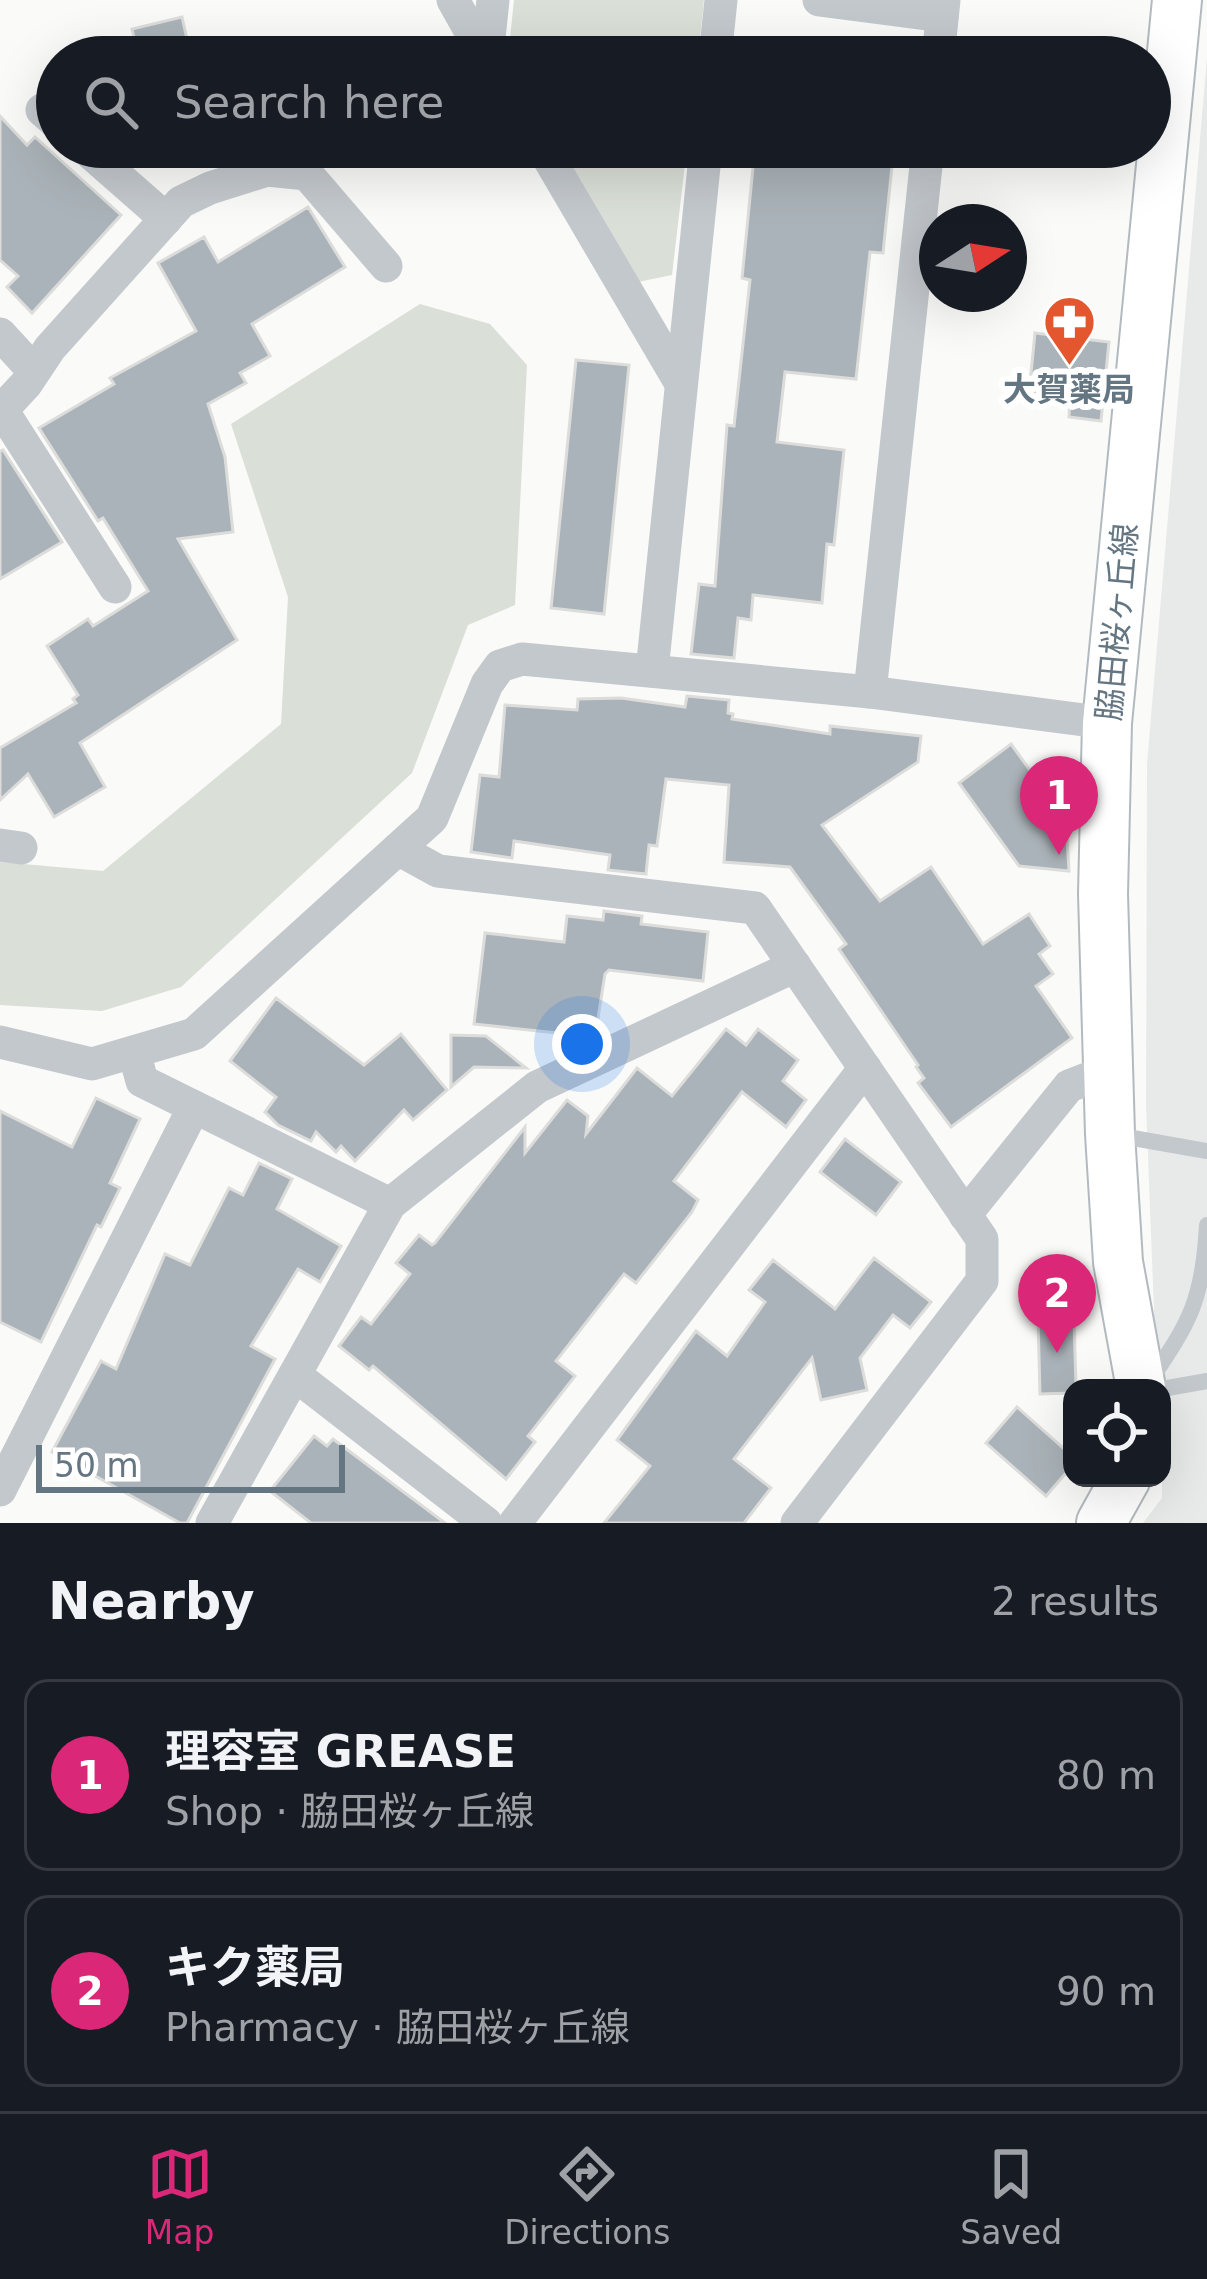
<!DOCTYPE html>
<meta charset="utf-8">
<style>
:root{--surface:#171b24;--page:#242831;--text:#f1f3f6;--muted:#9ea1a6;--line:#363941;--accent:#db2777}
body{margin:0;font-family:"DejaVu Sans","Noto Sans JP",sans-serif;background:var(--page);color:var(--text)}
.controls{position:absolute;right:36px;bottom:36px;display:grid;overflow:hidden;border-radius:24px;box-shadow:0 12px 48px #0002}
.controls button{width:108px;height:108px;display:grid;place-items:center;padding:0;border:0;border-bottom:3px solid var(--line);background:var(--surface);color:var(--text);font:60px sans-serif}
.compass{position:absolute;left:919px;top:204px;width:108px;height:108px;border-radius:50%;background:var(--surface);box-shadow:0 12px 48px #0002;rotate:78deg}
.scale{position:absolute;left:36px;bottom:30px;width:309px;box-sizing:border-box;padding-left:12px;border:6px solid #657683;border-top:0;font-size:33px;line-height:42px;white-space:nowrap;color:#657683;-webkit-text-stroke:9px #fff;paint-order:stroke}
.you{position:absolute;left:582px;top:1044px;width:42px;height:42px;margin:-30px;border:9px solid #fff;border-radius:50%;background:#1a73e8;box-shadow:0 0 0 18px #1a73e833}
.badge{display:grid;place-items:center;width:78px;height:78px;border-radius:50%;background:var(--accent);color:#fff;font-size:39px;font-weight:700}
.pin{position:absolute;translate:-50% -99px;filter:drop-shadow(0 3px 6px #0008)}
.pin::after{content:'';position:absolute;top:63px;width:42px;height:36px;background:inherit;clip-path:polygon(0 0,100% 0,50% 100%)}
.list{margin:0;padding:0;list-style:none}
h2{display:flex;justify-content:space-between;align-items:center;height:156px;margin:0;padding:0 48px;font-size:51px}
h2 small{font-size:39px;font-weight:400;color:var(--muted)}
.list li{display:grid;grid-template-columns:78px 1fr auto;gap:36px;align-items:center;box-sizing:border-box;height:192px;margin:0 24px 24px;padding:0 24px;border:3px solid var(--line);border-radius:24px}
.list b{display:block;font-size:45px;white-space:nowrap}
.list p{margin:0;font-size:39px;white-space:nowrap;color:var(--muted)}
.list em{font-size:39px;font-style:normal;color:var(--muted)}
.icon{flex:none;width:66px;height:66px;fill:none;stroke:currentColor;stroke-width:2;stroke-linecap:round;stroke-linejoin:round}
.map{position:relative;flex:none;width:1207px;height:1523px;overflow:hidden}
.search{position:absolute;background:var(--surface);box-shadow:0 12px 48px #0002;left:36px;right:36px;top:36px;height:132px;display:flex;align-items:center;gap:30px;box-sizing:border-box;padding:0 42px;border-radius:66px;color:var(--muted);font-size:45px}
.sheet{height:588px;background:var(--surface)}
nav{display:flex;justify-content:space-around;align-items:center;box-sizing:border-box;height:168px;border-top:3px solid var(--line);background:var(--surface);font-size:33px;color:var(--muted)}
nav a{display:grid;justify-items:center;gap:6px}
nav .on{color:var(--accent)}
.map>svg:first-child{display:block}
</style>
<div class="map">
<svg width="1207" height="1523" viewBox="0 0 1207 1523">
<rect width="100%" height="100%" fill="#fafaf8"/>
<path fill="#e8e9e9" d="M1207,57V1523H1143L1162,1498V1388H1157L1146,1105L1147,764Z"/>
<g fill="#dadfd7">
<path d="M514,0H704L698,57H508Z"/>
<path d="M560,147H687L672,275L638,282Z"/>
<path d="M420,304L490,324L527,365L515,605L468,625L412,773L181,987L102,1011L0,1005V862L103,871L281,724L288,597L231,424Z"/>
</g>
<g fill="#aab3b9" stroke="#dcdcda" stroke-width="3">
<path d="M182,17L191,57H139L132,29Z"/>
<path d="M0,116L27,145L35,137L121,215L32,313L7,287L18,276L0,260Z"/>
<path d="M755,147H894L883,253L870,252L856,379L785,372L777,442L844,450L834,545L827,544L822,603L753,595L751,620L738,618L734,658L691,654L699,584L715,586L727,425L734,426L750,280L742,278Z"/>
<path d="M308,207L345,267L252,324L270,356L240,373L246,383L208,404L225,457L233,532L178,539L237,640L80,743L105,787L54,817L28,774L0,800V748L76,703L73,699L78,695L47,646L88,619L93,626L148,591L103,518L98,521L39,428L114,384L110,378L196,331L158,263L204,237L218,262Z"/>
<path d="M1035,333L1109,342L1101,421L1069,417L1070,398L1029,393Z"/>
<path d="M576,360L629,365L604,614L551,608Z"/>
<path d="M3,450L62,542L0,579V451Z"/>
<path d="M687,696L729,700L728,713L733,714L732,719L830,734V726L921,736L918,762L822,825L880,901L931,867L983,944L1029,914L1050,946L1039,954L1053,974L1036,986L1072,1038L951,1127L918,1083L924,1078L916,1067L918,1065L839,949L846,944L790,867L724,862L729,785L666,779L657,846L649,845L646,874L608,870L610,855L514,841L512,858L471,852L480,775L499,777L505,705L577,710L578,699L621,698L685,707Z"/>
<path d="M1011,744L1066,820L1069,871L1019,866L959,783Z"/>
<path d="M604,911L642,916L641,924L708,932L703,981L609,970L605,974L595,1037L474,1024L485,933L564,942L567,916L603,920Z"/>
<path d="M276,998L364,1065L401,1034L447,1090L413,1120L404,1110L355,1161L341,1146L336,1152L316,1132L311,1141L278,1125L265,1112L276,1097L230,1061Z"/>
<path d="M726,1029L746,1045L758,1029L798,1060L783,1081L806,1100L786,1127L742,1092L674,1181L698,1200L692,1212L636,1283L624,1274L556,1361L575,1376L528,1436L535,1442L506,1479L373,1366L369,1370L339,1346L361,1317L371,1324L410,1274L396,1263L419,1235L432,1245L435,1243L525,1127V1153L567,1100L588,1116L586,1134L637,1068L672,1096Z"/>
<path d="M451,1035L486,1036L526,1068L474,1067L451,1087Z"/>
<path d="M96,1098L140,1119L110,1183L120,1188L101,1227L97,1225L41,1342L0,1322V1111L72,1147Z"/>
<path d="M845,1139L901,1182L876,1215L820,1172Z"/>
<path d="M259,1163L292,1179L277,1209L341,1246L320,1282L298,1269L251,1346L275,1359L187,1523H180L52,1452L101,1361L116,1369L165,1254L190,1265L229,1188L243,1195Z"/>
<path d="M874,1258L931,1302L910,1328L893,1315L860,1358L867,1390L821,1400L812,1358L734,1459L771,1488L744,1523H604L650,1466L617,1440L696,1331L727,1356L765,1302L749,1290L773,1260L835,1309Z"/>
<path d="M1074,1318L1076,1388H1072V1393L1040,1394L1038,1319Z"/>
<path d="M1017,1407L1072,1456V1466L1046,1496L986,1443Z"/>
<path d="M314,1436L327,1446L333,1439L445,1523H311L270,1491Z"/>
</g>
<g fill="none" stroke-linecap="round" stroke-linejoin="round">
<defs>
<g id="secondary">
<path d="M1141,1388L1118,1262L1110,1134L1103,894L1107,723L1177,0"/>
<path d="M1101,1523L1126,1478"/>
</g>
</defs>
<use href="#secondary" stroke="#b3babf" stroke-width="52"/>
<g stroke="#c3c8cc" stroke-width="16">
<path d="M1116,1135L1207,1151"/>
<path d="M1149,1382C1190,1322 1203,1300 1207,1225"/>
<path d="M1162,1389L1207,1381"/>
</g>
<g stroke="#c3c8cc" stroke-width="33">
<path d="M453,0L485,57"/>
<path d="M819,0L942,16"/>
<path d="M487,57L493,0"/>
<path d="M715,57L721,0"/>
<path d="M938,57L944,0"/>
<path d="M42,110L57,123"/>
<path d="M84,147L166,219"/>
<path d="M542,147L680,382"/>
<path d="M0,334L34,371"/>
<path d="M2,410L115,587"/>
<path d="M0,412L26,384L50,348L181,202L210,188L267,170L307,174L386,266"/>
<path d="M652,671L706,147"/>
<path d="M870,692L928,147"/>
<path d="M0,845L21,848"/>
<path d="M398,849L438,871L755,908L982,1239V1281L797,1523"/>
<path d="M0,1042L92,1064L194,1034L432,818L487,684L500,666L522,659L870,692L1107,723"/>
<path d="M134,1052L142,1081L390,1204"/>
<path d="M965,1215L1069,1086L1108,1071"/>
<path d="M295,1375L486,1523"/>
<path d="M0,1490L194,1107"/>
<path d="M212,1523L390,1204L537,1087L795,966"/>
<path d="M515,1523L865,1068"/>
</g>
<use href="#secondary" stroke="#fff" stroke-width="48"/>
</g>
<defs>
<symbol id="pharmacy-pin" viewBox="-11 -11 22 30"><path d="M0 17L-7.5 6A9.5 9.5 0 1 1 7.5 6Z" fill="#e4572e" stroke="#fff"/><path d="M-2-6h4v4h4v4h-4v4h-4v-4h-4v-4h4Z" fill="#fff"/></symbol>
</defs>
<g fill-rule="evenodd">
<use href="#pharmacy-pin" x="1040" y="292" width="59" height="81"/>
</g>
<g text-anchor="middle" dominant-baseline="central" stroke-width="12" stroke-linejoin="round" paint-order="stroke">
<g font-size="33" font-weight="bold" fill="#657683" stroke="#fff">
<text x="1069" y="389">大賀薬局</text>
</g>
<g font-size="33" fill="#657683" stroke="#fff">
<text transform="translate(1117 622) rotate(-85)">脇田桜ヶ丘線</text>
</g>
</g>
</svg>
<div class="controls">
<button><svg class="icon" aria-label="locate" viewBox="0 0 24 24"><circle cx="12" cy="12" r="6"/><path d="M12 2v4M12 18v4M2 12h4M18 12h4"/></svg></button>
</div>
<svg class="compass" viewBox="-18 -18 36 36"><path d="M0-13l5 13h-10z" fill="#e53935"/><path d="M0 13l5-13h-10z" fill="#9ea1a6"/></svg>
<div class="scale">50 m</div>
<div class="you"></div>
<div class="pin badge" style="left:1059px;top:855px">1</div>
<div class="pin badge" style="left:1057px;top:1353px">2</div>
<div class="search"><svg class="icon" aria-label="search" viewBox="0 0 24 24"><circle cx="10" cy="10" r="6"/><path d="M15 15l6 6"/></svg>Search here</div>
</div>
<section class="sheet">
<h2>Nearby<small>2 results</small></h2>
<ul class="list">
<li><span class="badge">1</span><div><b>理容室 GREASE</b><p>Shop · 脇田桜ヶ丘線</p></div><em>80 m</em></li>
<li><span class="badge">2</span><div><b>キク薬局</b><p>Pharmacy · 脇田桜ヶ丘線</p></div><em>90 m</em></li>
</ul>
</section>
<nav>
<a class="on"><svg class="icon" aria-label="map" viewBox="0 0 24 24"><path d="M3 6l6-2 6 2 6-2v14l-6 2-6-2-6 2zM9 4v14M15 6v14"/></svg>Map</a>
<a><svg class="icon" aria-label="directions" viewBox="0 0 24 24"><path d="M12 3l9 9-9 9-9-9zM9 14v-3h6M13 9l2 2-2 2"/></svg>Directions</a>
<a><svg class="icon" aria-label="saved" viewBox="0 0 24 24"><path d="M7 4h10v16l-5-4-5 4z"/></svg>Saved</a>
</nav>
